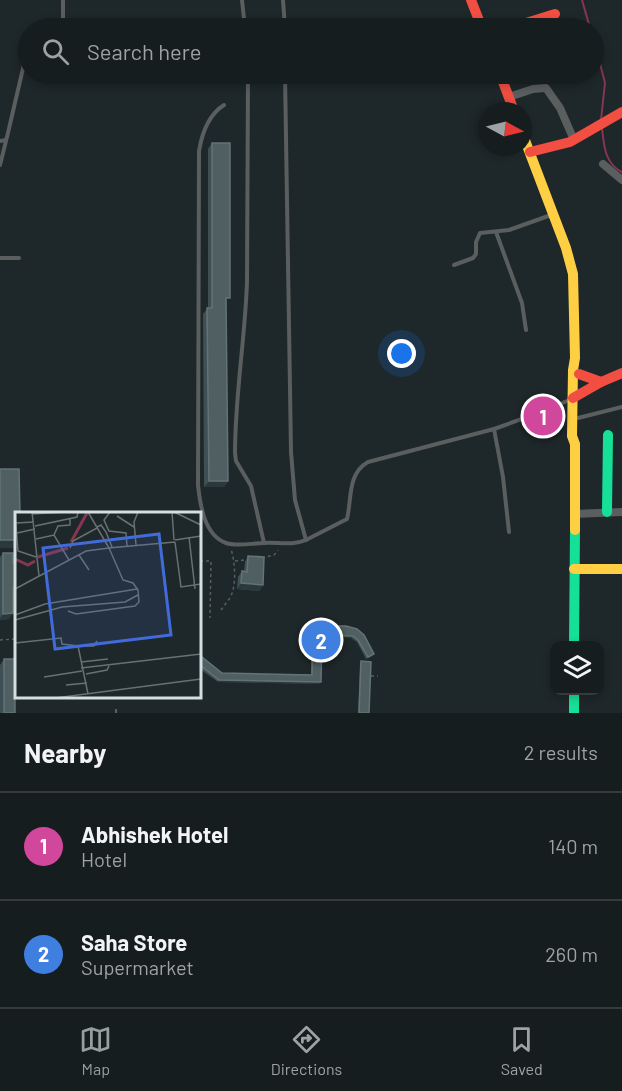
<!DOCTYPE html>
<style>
:root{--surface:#161d1f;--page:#1f2628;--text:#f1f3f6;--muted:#9ea2a4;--line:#353b3d;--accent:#959fa0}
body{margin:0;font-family:Barlow,sans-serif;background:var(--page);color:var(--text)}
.controls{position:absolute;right:18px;bottom:18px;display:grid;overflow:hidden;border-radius:12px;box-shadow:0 3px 9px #0003}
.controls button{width:54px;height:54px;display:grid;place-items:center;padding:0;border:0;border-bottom:2px solid var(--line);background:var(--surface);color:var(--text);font:30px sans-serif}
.compass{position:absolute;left:478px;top:102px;width:54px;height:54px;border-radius:50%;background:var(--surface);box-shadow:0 3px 9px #0003;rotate:97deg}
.you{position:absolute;left:402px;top:354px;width:21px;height:21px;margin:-15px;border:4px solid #fff;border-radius:50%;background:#1a73e8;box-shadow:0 0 0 9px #1a73e833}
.badge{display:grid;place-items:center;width:39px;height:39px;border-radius:50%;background:var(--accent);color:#fff;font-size:20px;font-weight:700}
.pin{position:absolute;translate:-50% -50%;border:3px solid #fff;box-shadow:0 2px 6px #0006}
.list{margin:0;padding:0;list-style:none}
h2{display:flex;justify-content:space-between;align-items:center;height:78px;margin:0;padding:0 24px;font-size:26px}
h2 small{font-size:20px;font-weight:400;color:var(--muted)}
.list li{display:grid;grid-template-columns:39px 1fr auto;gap:18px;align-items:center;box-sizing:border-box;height:108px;padding:0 24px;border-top:2px solid var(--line)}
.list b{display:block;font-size:22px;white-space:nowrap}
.list p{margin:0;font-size:20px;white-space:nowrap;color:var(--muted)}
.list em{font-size:20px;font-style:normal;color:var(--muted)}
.icon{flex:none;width:33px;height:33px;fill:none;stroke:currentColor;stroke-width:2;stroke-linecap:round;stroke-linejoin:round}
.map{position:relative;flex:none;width:622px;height:713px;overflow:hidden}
.search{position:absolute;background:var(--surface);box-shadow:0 3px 9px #0003;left:18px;right:18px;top:18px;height:66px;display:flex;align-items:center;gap:15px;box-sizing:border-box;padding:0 21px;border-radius:33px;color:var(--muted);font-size:22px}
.sheet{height:294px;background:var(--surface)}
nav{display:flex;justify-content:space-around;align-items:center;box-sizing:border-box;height:84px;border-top:2px solid var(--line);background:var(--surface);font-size:16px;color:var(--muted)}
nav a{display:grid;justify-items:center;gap:3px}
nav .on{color:var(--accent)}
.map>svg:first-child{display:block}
</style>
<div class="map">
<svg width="622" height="713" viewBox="0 0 622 713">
<rect width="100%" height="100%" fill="#1e2729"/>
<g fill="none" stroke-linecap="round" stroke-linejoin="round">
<g stroke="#863651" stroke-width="2">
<path d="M582,0L590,28"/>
<path d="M594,40L605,83L601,120"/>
<path d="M602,128C604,146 605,164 622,172"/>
</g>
<g stroke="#5a5e60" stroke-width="1.5" stroke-dasharray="3 3" stroke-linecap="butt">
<path d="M262,558L274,555L278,550"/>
<path d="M200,561H211L210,618"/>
<path d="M235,561L245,560"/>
<path d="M221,610C224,606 227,602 230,598C237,585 235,562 231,549"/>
<path d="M0,640L16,639"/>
<path d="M371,676H378"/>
</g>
<g stroke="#5a5e5f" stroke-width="4">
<path d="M63,0V28"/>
<path d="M242,0L245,28"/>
<path d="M283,0L285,28"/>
<path d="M248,74L247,282C245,340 235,395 235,453L236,461L251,486L264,543"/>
<path d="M285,74L291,452L295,500L306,540"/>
<path d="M224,105C208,115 202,133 199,151L198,485C200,504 204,535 226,543C237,547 252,543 264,543C278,542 292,546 306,540L347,519C352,499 347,474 368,462L494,429L533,415L572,399"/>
<path d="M0,141L6,140L7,137L28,47"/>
<path d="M0,165L6,141"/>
<path d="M496,232L522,303L526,330"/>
<path d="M0,258H19"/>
<path d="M454,265L473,258L476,254V242L480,233L509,230L551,215"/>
<path d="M578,418L622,407"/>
<path d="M494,429L503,477L509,532"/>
</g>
<g stroke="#5a5e5f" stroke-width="8">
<path d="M509,97L533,89L546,88L560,108L574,140"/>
<path d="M603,164L622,180"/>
<path d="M574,514L622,512"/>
</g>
<g stroke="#16e098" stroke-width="10">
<path d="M607,512L608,435"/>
<path d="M574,646L575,530"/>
<path d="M574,690V713"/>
</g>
<g stroke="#ffcf43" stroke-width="10">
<path d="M523,135L566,248L573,274L575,358L573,370L572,436L575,444V530"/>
<path d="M574,569H622"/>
</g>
<g stroke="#f24e42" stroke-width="10">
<path d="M471,0L482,28"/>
<path d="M510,28L555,14"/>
<path d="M500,74L514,111"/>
<path d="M530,152L570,142L622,112"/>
<path d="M579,374L601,382"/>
<path d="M573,398L601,382L622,373"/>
</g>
<path stroke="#5b6161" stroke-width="2" stroke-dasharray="12 6" stroke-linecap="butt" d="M116,713V709"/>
</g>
<g fill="#3e5053">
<path d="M212,143L226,304L228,481L224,487H204L203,314L208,308V149Z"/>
<path d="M3,553L14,594L13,613L9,619L0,620V557Z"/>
<path d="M248,556L260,591L237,589L238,577L242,571H244L245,562Z"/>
<path d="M313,626H346L372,656L366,659L357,642L351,638L322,637L319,684L218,682L200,669V660L222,673L311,675V628Z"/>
<path d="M4,659L15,713H0V665Z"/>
<path d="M361,661L369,713H358L360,663Z"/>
</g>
<g fill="#2b393c">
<path d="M209,481H228L224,487H204Z"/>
<path d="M0,540H16V544L14,548H0Z"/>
<path d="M241,583L263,585L260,591L237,589Z"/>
<path d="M13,613L9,619L0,620V618L3,614Z"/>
<path d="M322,635L353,636L351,638L320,637Z"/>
<path d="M219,680L321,682L319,684L218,682Z"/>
</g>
<g fill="#4f5f62" stroke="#647376" stroke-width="1.5">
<path d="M212,143H230V298H226L228,481H209L207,308H212Z"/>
<path d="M0,469H19L20,513H16V540H0Z"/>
<path d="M3,553H13V563H16V588H13V613L3,614Z"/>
<path d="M248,556L264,557L263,585L241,583L242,571L247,572Z"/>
<path d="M313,626H346L357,629L364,635L374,654L368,657L358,640L353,636L322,635L321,682L219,680L200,665V660L202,657L222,673L312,675Z"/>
<rect x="4" y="659" width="11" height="54"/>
<path d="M361,661L371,662L369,713H359Z"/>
</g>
<g transform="translate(15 512)">
<rect width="186" height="186" fill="#1e2729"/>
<path fill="none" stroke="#863651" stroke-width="3" d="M56,30L72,1M23,45L53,36M0,47L13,53L20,49"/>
<path fill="none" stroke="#677172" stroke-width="1.5" d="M17,0L24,64M73,0L94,36M95,0L89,8L94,19L111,21L112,34M157,0L159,28M159,0L186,13M0,1L3,39L21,45M17,2L50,0M102,4L119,15M1,11L19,10M20,14L62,5L63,0M82,15L86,13L91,20L97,35M2,21L20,17M39,23L43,14L55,13V6M174,25L180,77M21,27L39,23L54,48M160,28L186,24M160,30L166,75L186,72M121,33L119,10L123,0M55,36L58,29L82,16M64,43L74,58M0,77L71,39L94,36M53,99L61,102L120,94L124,90L123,78L118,71L108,68L94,36L160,30M0,103L30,92L122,77M0,108L47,95L110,90L123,83M0,131L46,126L47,132L63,134L73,182M63,134H79L82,129M66,150L93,147M66,156L186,142M71,162L92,158L94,154M29,165L67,159M51,173L72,171M40,186L186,167"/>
<path fill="#426bda" fill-opacity="0.15" stroke="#426bda" stroke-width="3" d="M144,22L156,123L40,137L28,36Z"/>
<rect width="186" height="186" fill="none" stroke="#d5dfe0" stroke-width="3"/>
</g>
</svg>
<div class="controls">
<button><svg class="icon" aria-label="layers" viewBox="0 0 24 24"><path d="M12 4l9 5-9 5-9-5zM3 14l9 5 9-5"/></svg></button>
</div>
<svg class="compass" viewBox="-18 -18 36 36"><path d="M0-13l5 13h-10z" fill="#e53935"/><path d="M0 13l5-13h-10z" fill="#9ea2a4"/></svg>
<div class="you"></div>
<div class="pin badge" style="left:543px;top:416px;background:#d1479c">1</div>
<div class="pin badge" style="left:321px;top:640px;background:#3f7fe0">2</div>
<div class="search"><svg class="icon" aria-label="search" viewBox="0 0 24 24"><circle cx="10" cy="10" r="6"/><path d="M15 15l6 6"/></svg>Search here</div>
</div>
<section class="sheet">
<h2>Nearby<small>2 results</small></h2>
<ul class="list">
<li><span class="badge" style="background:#d1479c">1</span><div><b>Abhishek Hotel</b><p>Hotel</p></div><em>140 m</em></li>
<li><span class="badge" style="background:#3f7fe0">2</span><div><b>Saha Store</b><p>Supermarket</p></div><em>260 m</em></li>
</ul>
</section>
<nav>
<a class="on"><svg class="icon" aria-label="map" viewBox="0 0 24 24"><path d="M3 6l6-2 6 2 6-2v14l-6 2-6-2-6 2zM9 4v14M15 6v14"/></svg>Map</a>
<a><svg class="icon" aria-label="directions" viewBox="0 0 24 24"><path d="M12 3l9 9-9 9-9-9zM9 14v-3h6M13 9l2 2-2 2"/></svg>Directions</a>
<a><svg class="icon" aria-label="saved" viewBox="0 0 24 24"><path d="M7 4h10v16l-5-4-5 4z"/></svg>Saved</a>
</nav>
